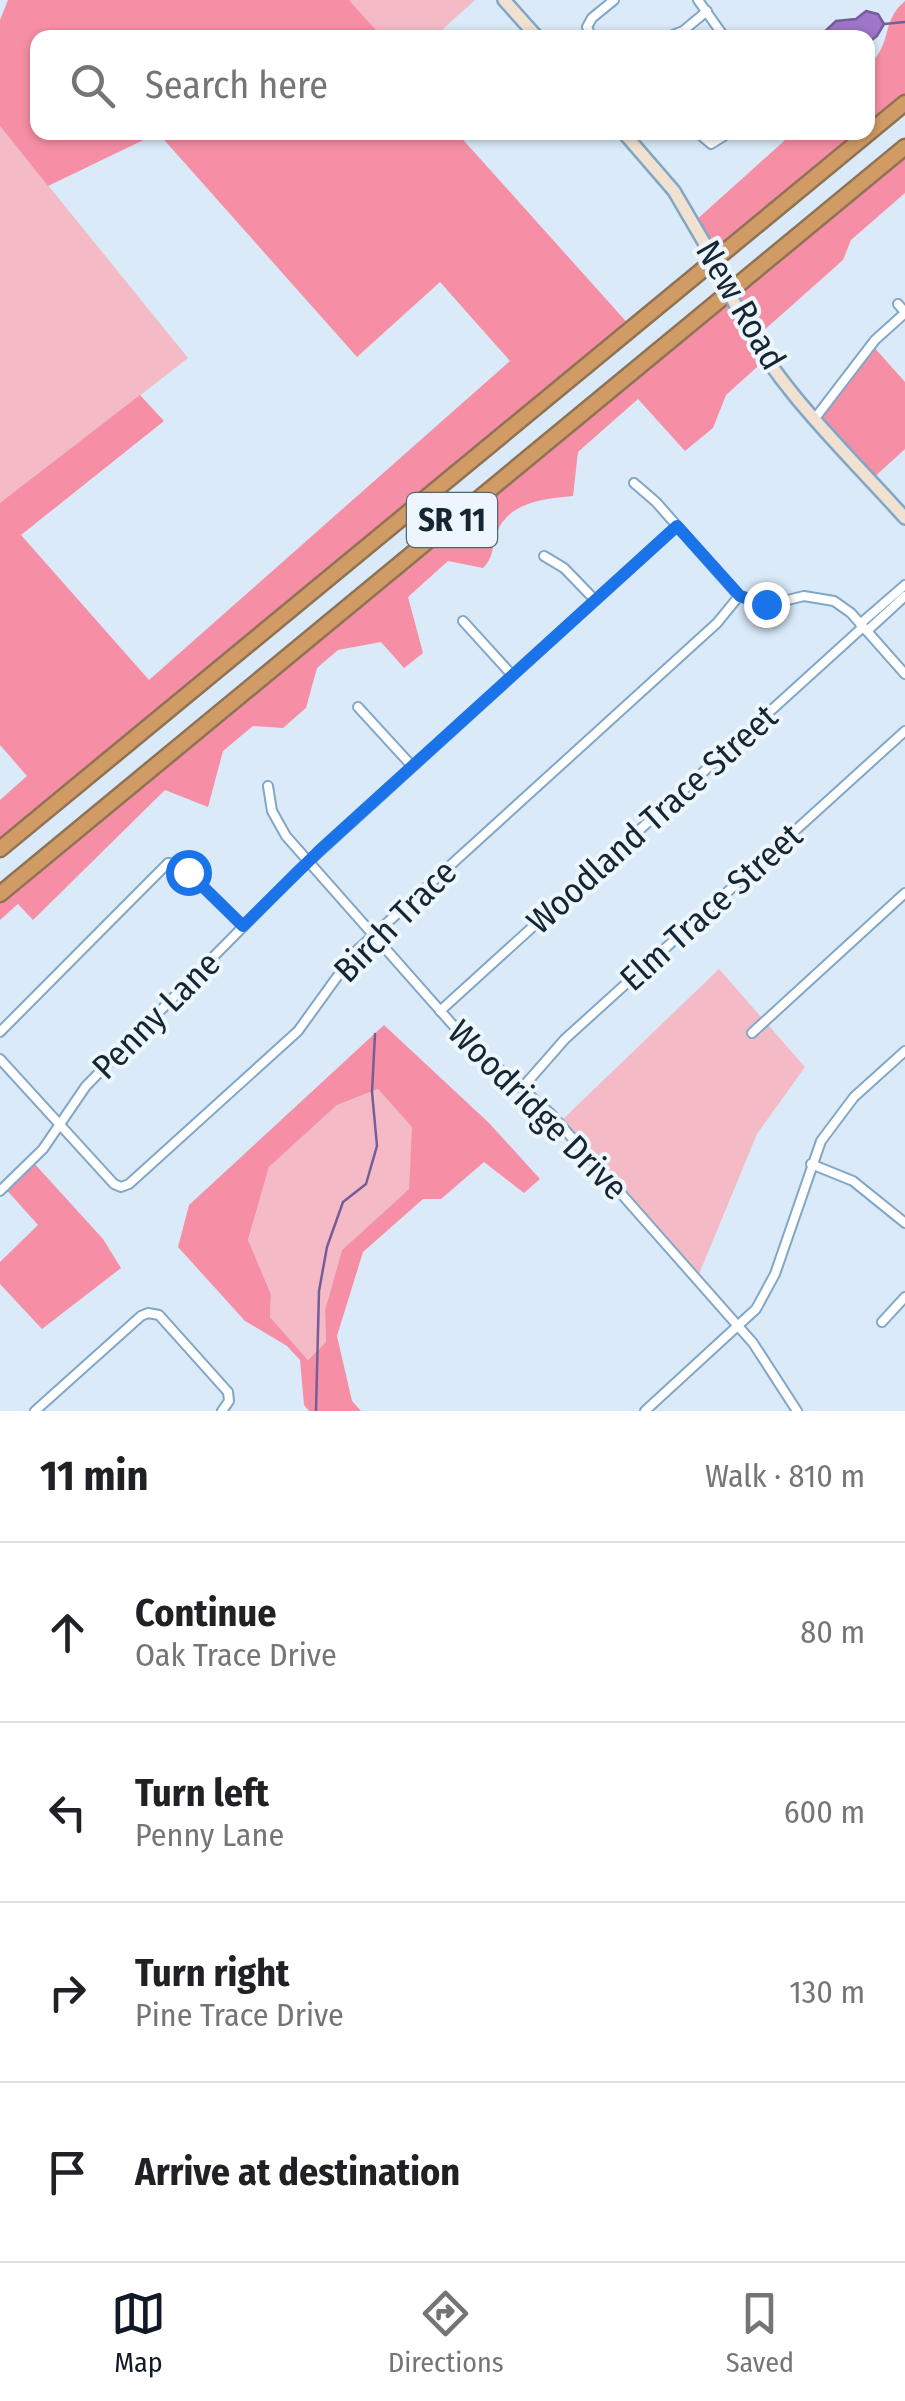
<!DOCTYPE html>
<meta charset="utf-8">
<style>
:root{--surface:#fff;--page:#f6f6f6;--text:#202124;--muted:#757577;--line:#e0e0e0;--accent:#111827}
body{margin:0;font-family:"Fira Sans Condensed",sans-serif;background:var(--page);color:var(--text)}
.stop{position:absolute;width:30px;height:30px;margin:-22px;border:8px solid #1a73e8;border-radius:50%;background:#fff}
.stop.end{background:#1a73e8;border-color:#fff;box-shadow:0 2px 10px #0008}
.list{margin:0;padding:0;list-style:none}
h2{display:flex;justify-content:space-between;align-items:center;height:130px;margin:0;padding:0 40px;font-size:42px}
h2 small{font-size:32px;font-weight:400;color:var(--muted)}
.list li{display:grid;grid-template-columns:65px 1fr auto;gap:30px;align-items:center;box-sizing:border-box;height:180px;padding:0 40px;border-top:2px solid var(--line)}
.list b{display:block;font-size:38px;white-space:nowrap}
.list p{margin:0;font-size:32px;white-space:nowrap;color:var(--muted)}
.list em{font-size:32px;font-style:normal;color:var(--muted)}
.icon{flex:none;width:55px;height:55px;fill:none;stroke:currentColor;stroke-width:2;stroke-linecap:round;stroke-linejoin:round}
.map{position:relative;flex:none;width:905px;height:1411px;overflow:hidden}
.search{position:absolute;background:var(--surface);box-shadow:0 2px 8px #0004;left:30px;right:30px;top:30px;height:110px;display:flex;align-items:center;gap:25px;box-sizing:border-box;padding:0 35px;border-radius:20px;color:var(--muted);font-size:38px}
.sheet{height:850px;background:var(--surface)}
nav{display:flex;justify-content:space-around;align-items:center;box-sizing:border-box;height:140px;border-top:2px solid var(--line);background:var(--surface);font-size:28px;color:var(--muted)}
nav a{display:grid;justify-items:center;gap:5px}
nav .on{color:var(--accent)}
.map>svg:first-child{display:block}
</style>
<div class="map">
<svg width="905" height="1411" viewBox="0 0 905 1411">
<rect width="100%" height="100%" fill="#daeaf8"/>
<g fill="#f4bbc6">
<path d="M349,0H475L434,37L382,38Z"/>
<path d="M0,126L188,358L1,504L0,503Z"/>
<path d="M719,969L805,1067L757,1134L699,1274L562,1120Z"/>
<path d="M378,1089L413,1127L409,1189L342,1250L325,1310L326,1342L308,1360L270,1317L271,1293L248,1241L269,1167L337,1105Z"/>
</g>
<g fill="#f68fa6" fill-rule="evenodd">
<path d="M8,0H349L382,37L38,38V132L457,133L632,328L0,849V800L27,776L0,745V503L140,395L164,421L21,535L149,680L510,361L440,282L357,357L158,133L48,186L0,126V20Z"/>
<path d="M905,1V103L713,261L694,222L793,133L868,132V66C894,42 880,22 905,1Z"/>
<path d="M905,146V193L851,240L843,260L754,339L766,359L726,395L713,428L685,451L638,399L578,452L573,496C545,499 510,501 497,532C492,545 494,558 483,568L448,561L408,597L423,653L404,668L381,642L338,650L317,668L306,708L283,728L253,726L223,751L208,807L165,790L33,920L18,904L0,920V894Z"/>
<path d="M872,345L905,382V449L871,480L816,417Z"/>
<path d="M384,1025L489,1123L540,1179L524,1193L484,1162L441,1199H423L363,1252L337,1336L352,1401L361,1411H309L304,1405L300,1360L287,1346L245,1321L178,1247L189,1205ZM378,1089L412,1127L409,1189L342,1250L325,1310L326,1342L308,1360L270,1317L271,1294L248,1240L269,1167L337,1105Z"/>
<path d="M32,1161L103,1239L121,1268L42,1329L0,1284V1262L38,1225L4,1187Z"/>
</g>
<path fill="#9e75c8" stroke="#755d9b" stroke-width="2.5" d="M866,11L878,14L884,24L877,36L868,43V38L819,37L836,21L856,19Z"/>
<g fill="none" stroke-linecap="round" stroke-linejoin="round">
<g stroke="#755d9b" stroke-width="2.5">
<path d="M884,24L905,22"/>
<path d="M316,1411L319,1291L327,1247L343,1202L366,1184L377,1146L372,1092L375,1034"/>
</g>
<defs>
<g id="street">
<path d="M698,0L725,38"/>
<path d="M592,38L587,27L592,18L614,0"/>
<path d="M665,38L683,31L707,11"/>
<path d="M697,132L711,144L730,132"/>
<path d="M898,304L905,312"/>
<path d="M816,417L875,340L905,313"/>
<path d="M634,483L656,502L739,596L767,605L804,596L834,601L851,613L905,674"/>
<path d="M544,556L564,568L595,600"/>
<path d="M463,621L512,675"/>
<path d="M860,624L905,585"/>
<path d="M867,631L905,596"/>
<path d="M358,707L412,766"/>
<path d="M268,786L272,811L286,836L467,1041L550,1113L753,1343L797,1411"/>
<path d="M440,1011L863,627"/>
<path d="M0,1032L168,863L180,864L243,926"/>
<path d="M752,1033L905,893"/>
<path d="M0,1059L114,1184L121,1187L129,1184L298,1031L355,952L717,623L739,596"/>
<path d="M522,1088L565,1039L905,731"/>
<path d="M811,1164L853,1181L905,1223"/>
<path d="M0,1191L43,1149L86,1086L297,872L677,526"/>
<path d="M882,1322L905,1297"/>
<path d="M35,1411L141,1316L148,1313L159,1315L228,1392L229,1401L222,1411"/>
<path d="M645,1411L756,1309L775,1274L821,1141L854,1097L905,1051"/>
</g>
<g id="secondary">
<path d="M504,0L538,38"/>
<path d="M623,132L674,191L705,244"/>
<path d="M738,310C775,387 848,454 905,518"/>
</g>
<g id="highway">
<path d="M0,849L905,103"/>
<path d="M0,894L905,147"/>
</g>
</defs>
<use href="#street" stroke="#81a7c8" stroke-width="12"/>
<use href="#secondary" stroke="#81a7c8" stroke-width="16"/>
<use href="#highway" stroke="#8f7253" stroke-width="19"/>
<use href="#street" stroke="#fff" stroke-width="8"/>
<use href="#secondary" stroke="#f1e1d1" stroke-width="11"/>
<use href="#highway" stroke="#d09b65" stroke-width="14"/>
<defs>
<path id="secondary-bridge" d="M705,244L738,310"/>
</defs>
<use href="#secondary-bridge" stroke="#81a7c8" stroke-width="16" stroke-linecap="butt"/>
<use href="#secondary-bridge" stroke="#f1e1d1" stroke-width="11"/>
</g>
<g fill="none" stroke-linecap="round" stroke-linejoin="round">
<path stroke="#1a73e8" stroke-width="12" d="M188,872L243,926L320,850L677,526L740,596L766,604"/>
</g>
<g text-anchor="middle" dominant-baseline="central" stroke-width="8" stroke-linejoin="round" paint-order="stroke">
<rect fill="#eef6fd" stroke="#57646f" stroke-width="2.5" x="407" y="493" width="90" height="54" rx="8"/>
<g font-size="32" font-weight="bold" fill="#162532">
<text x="452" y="520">SR 11</text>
</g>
<g font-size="35" fill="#162532" stroke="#eef6fd">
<text transform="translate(741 305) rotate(60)">New Road</text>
<text transform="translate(652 819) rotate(-42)">Woodland Trace Street</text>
<text transform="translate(711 907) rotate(-42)">Elm Trace Street</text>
<text transform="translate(395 921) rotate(-45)">Birch Trace</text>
<text transform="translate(156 1015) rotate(-45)">Penny Lane</text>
<text transform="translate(538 1110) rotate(45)">Woodridge Drive</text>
</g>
</g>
</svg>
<div class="stop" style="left:188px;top:872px"></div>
<div class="stop end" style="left:766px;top:604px"></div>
<div class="search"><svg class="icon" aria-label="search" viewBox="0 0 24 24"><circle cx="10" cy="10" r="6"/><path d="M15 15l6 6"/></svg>Search here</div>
</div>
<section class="sheet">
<h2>11 min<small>Walk · 810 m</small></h2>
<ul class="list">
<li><svg class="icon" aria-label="ahead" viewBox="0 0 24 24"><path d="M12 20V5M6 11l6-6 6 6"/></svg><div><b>Continue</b><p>Oak Trace Drive</p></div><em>80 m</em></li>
<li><svg class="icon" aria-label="left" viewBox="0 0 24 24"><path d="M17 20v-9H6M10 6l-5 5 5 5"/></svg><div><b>Turn left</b><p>Penny Lane</p></div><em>600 m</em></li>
<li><svg class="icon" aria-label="right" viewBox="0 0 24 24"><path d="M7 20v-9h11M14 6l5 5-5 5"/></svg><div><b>Turn right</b><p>Pine Trace Drive</p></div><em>130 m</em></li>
<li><svg class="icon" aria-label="arrive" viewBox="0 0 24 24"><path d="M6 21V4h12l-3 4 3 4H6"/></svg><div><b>Arrive at destination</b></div></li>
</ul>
</section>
<nav>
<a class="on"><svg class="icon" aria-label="map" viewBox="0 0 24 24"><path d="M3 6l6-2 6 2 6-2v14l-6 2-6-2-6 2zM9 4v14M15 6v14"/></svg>Map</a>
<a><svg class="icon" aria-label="directions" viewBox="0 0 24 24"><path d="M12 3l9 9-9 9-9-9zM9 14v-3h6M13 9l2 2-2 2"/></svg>Directions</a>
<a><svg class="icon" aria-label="saved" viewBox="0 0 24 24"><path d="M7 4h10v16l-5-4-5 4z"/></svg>Saved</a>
</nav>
